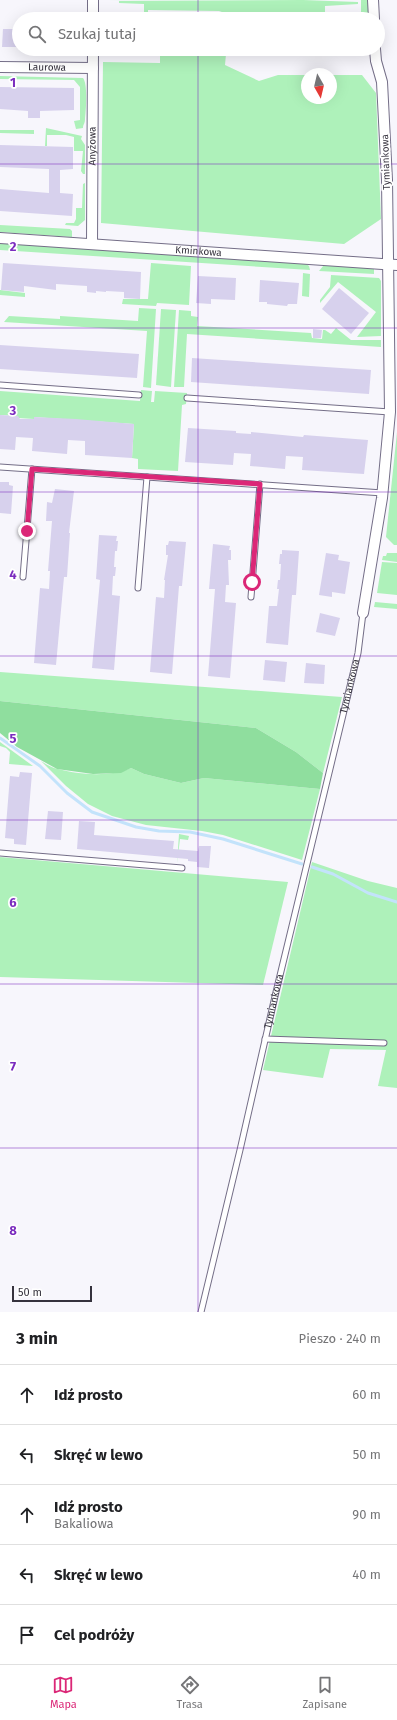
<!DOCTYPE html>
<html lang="pl">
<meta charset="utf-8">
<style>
:root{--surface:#fff;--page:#f6f6f6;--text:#202124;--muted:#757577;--line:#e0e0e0;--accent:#db2777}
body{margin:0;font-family:"Fira Sans",sans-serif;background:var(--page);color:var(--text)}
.compass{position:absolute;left:301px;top:68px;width:36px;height:36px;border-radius:50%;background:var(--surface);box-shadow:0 4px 16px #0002;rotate:172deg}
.scale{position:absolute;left:12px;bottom:10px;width:80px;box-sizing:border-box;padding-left:4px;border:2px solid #35323d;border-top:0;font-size:11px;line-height:14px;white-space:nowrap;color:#35323d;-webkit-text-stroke:3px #fff;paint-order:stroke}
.stop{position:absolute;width:12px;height:12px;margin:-9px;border:3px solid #db2777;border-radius:50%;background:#fff}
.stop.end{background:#db2777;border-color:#fff;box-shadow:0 1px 4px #0008}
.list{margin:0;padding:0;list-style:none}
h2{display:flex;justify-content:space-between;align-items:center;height:52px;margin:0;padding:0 16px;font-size:17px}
h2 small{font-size:13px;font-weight:400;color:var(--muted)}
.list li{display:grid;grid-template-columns:26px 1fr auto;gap:12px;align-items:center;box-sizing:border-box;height:60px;padding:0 16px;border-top:1px solid var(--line)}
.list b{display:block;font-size:15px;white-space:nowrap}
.list p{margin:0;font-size:13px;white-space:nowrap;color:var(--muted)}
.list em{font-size:13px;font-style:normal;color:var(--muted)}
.icon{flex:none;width:22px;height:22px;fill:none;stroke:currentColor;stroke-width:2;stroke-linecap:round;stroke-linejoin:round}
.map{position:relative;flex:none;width:397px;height:1312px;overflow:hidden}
.search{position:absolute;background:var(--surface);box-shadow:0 4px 16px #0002;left:12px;right:12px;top:12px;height:44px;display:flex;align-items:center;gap:10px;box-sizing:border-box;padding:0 14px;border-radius:22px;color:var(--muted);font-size:15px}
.sheet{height:352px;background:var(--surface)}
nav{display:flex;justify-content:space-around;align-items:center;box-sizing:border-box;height:56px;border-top:1px solid var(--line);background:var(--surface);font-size:11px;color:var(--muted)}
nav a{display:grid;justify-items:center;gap:2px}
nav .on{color:var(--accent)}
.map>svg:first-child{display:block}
</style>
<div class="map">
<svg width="397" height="1312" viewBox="0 0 397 1312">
<rect width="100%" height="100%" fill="#f7f6fc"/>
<g fill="#aef1ba">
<path d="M303,0L358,2V4L325,6V12L261,14V19H242L219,11L148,10V19H144V4L119,3V1H105Z"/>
<path d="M361,0H368L369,19H361Z"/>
<path d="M325,14V18L264,19V17Z"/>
<path d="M160,49L216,50L226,54L225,65L259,81L278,75H307V98H331V75H362L376,93L381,219L344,244L101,223L103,62L160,63Z"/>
<path d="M0,76L83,78C88,84 86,111 85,119C85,124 83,124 83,128L76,129L74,121L80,120V87L74,80L0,79Z"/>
<path d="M46,128L82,136L81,139L85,145V174H83L81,171L83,151H74V137L66,135H47V146H45Z"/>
<path d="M0,130H34V134L0,133Z"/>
<path d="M85,183V220L78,226L65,225L66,223H74L76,219V208H82L83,184Z"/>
<path d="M0,225L70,229L72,231V237L0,232Z"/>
<path d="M0,243L305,263L309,266L310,270L0,250Z"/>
<path d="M151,263L191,266L189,305L157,303L156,306L122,304L123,299H148Z"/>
<path d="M324,265L374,267V274L319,271Z"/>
<path d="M303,273L310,274L309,297L302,296Z"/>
<path d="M331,275L379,278L381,281V336L357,337L376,312L338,282L320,303V300L330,287Z"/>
<path d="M0,290L25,293V297L0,295Z"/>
<path d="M139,308L156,309L151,388L143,387L147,331L4,322L9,316L60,319V316L138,321Z"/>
<path d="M161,309L176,310L171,387L156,385Z"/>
<path d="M179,310L191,311V316L198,317L197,326L311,333L312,338L322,339L323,330H325L331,334L336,328L351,340H381V347L187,334L184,387H174Z"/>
<path d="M141,390L152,391L151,402H154L155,391L187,393L186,404L182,405L178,471L138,469V459L132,458L134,424L34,417V419L18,418V416L0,415V391L140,401Z"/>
<path d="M397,432V545H394L386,537Z"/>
<path d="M387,553H397V562L382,560L383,556H386Z"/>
<path d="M382,562L397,563V595L377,593Z"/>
<path d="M375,602L397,604V609L374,607Z"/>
<path d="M0,672L342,697L323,773L296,752L256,728L0,701Z"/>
<path d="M0,742L33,766L9,764L10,752L6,748L0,746Z"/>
<path d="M41,761C46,764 52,768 58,769C79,775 112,777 131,768L144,774L181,783L204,778L320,789L302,860L223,835L202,831L146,825L112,816L88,804L66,786Z"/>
<path d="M179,834L189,836L188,840L180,839L177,863Z"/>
<path d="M0,857L288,882L263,985L0,977Z"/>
<path d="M312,862L368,881L397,888V1088L378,1086L386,1050L330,1049L323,1078L263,1070Z"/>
</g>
<path fill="#8fde9e" d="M0,701L256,728L296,752L323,773L320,789L204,778L181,783L144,774L131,768L121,773L93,774L57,769L17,747L0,733Z"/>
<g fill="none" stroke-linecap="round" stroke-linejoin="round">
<g stroke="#c3e3fb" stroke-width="3">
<path d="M0,738L40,766L67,793L92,812L136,827L159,831L190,832L223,839L302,864"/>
<path d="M312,867L333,874L368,893L397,902"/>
</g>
</g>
<g fill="#d7d1ed">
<path d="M3,29H19V47H2Z"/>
<path d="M0,87L74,88V110L40,111V118H28V111L0,109Z"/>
<path d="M0,145L73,147V169L60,170V193L73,194L72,216L0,211V189L49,193V169L0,167Z"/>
<path d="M3,263L141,272L140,299L124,298V292L106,291V292L96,291V293L87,292V286L56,284V290L24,286V292L1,290Z"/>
<path d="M198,276L236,278L235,300L211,299V304L196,303Z"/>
<path d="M260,280L299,283L297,304H288L287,306L267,304V302H259Z"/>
<path d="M339,288L369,313L351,334L322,309Z"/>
<path d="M313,329L322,330L321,338H313Z"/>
<path d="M0,345L139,354L137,378L0,369Z"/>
<path d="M192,358L371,370L369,394L191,382Z"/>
<path d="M0,415L18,416L20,419H34V417L76,419L134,424L132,458L85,455V441L68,440L67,454L32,451L33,438L16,437L15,450L0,449Z"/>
<path d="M188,428L236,431V433L251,434V432L303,437L304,435L368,440L364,474L302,470L303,457L286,456L285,469L250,466L251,454L234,453L233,465L185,462Z"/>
<path d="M0,482H9V485L13,486L11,514L0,513Z"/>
<path d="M55,489L74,491L69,533H70L67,577H64L56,665L34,663L40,588L49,589L50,571H48L52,521H46L47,502L52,503Z"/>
<path d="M99,535L117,536L116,541H118L117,551H115L114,567H116L115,576H113L112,595L120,596L114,670L92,668L100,580L96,579Z"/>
<path d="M169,541L186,542L182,586H179L172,674L150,672L156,597L164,598L165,580H164L168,555H166V545H168Z"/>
<path d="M213,544L230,546L229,550H231V560H228L229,585H226L225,602L236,603L230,678L208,676L215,589H209Z"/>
<path d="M282,550L299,551L296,595H292L288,645L266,643L269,606H277L279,589H277L278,580H280L281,564H279L280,554H282Z"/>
<path d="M326,553L339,555L338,560L350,562L345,594L332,592V597L319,595Z"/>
<path d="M320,613L340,618L335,636L316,632Z"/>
<path d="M265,660L287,662L285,682L263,680Z"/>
<path d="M306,663L325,665L324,684L304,683Z"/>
<path d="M20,772L32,773L26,845L14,844V839L5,838L10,776L19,777Z"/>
<path d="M48,811L63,812L61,840L45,839Z"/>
<path d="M79,821L95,822L94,835L174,841L173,849L198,851L199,846H211L209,868L197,867V862L188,861V859L77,849Z"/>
</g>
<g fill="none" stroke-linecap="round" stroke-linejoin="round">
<defs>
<g id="lane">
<path d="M0,385L139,395"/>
<path d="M187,398L390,412"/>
<path d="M0,467L383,493"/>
<path d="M23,577L32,469"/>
<path d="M138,588L147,477"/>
<path d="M251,597L260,484"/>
<path d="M0,853L182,868"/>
<path d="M265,1039L384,1043"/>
<path id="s1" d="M201,1312L240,1150L276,992L358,653L363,613"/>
</g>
<g id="street">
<path d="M373,0L374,19"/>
<path d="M93,19V0"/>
<path id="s2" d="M0,67L93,68"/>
<path id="s3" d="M0,238L397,265"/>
<path id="s4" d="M92,244L93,49"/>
<path d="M363,613L382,498L390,412L387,180L382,82L376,61L375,49"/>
</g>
</defs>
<use href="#lane" stroke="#746e87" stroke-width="7"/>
<use href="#street" stroke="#746e87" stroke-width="12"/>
<use href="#lane" stroke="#fff" stroke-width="5"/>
<use href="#street" stroke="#fff" stroke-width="10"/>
</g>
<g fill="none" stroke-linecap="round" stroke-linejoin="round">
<path stroke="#db2777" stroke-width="5" d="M27,531L32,469L260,484L252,582"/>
</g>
<path fill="none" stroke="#7b2cbf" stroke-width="1" stroke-opacity="0.55" d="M198,0V19M198,49V1312M0,164H397M0,328H397M0,492H397M0,656H397M0,820H397M0,984H397M0,1148H397"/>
<g text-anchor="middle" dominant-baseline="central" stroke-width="3.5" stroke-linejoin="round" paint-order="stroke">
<g font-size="10" fill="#35323d" stroke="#fff">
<text stroke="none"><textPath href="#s2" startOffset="47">Laurowa</textPath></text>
<text stroke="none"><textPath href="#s4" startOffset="98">Anyżowa</textPath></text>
<text transform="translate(386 162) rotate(-92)">Tymiankowa</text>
<text stroke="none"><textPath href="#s3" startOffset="199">Kminkowa</textPath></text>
<text stroke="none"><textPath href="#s1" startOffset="643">Tymiankowa</textPath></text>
<text stroke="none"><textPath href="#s1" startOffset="319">Tymiankowa</textPath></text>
</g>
</g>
<g font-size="13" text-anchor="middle" font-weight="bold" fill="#7b2cbf" stroke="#fff" stroke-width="3.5" stroke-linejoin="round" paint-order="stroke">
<text x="13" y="87">1</text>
<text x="13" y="251">2</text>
<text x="13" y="415">3</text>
<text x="13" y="579">4</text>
<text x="13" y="743">5</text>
<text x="13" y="907">6</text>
<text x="13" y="1071">7</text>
<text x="13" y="1235">8</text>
</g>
</svg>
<svg class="compass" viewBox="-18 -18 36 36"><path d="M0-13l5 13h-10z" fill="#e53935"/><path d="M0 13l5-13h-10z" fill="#757577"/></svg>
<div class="scale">50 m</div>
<div class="stop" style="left:252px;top:582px"></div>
<div class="stop end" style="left:27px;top:531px"></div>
<div class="search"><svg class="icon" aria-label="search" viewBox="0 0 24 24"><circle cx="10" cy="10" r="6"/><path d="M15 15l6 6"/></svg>Szukaj tutaj</div>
</div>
<section class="sheet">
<h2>3 min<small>Pieszo · 240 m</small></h2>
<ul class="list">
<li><svg class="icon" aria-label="ahead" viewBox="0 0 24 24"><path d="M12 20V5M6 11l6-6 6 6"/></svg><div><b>Idź prosto</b></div><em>60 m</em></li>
<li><svg class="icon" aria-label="left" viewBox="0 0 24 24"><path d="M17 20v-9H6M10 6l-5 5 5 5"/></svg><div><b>Skręć w lewo</b></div><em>50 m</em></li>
<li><svg class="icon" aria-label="ahead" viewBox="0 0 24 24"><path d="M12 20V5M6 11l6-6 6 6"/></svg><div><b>Idź prosto</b><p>Bakaliowa</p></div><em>90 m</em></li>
<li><svg class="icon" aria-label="left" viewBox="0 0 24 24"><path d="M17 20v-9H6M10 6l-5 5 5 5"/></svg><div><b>Skręć w lewo</b></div><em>40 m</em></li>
<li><svg class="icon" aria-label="arrive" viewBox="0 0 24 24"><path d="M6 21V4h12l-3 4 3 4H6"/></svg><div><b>Cel podróży</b></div></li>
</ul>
</section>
<nav>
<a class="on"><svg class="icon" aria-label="map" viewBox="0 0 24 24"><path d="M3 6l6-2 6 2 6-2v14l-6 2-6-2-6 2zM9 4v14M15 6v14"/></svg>Mapa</a>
<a><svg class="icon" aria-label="directions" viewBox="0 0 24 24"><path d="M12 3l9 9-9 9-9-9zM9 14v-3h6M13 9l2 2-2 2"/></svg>Trasa</a>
<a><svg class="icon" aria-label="saved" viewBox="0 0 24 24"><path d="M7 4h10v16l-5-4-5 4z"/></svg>Zapisane</a>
</nav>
